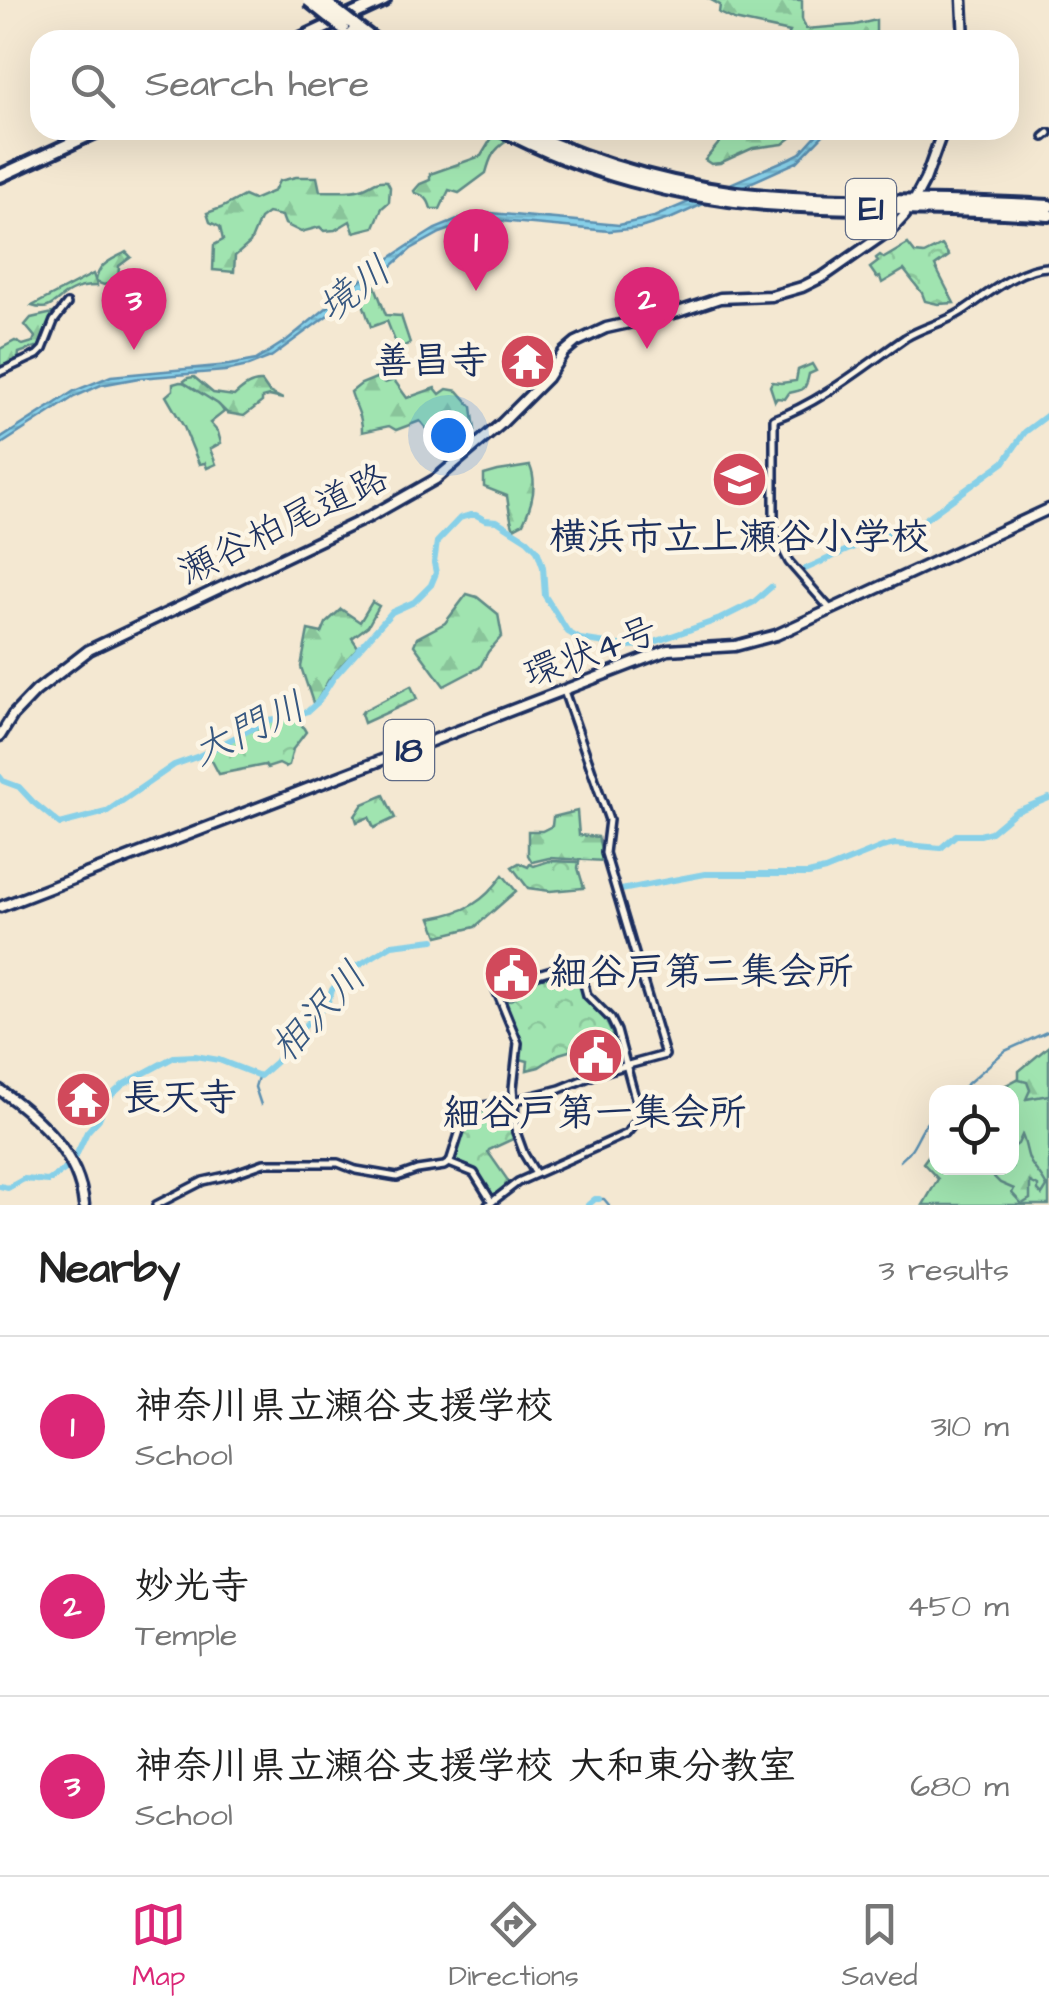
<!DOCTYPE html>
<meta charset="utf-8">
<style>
:root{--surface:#fff;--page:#f6f6f6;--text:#222;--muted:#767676;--line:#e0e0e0;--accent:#db2777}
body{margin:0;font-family:"Architects Daughter","Klee One",sans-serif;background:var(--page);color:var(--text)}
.controls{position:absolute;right:30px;bottom:30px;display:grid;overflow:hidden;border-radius:20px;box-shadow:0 10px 40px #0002}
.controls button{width:90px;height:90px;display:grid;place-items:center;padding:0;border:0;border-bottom:2px solid var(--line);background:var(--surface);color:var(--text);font:50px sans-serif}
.you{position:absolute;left:448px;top:435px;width:35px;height:35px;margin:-25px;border:8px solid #fff;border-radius:50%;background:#1a73e8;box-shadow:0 0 0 15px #1a73e833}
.badge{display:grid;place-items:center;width:65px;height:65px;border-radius:50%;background:var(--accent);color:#fff;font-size:32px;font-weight:700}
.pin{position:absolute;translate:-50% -82px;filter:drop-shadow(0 2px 5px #0008)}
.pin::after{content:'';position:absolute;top:52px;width:35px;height:30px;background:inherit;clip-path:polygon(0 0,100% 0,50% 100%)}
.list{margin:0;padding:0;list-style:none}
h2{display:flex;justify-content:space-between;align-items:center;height:130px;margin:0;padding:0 40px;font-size:42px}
h2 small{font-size:32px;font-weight:400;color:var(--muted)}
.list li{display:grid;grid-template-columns:65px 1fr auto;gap:30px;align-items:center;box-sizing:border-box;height:180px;padding:0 40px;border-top:2px solid var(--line)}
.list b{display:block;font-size:38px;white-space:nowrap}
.list p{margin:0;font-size:32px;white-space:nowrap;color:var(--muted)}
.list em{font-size:32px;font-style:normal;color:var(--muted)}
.icon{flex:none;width:55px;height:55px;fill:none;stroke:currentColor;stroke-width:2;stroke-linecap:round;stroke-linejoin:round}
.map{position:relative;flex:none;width:1049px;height:1205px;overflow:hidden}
.search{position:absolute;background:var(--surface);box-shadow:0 10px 40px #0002;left:30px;right:30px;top:30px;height:110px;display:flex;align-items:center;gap:25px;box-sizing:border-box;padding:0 35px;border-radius:30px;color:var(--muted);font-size:38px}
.sheet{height:670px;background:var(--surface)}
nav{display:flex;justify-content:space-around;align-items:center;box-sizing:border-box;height:140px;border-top:2px solid var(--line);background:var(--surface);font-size:28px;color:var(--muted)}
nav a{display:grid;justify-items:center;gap:5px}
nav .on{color:var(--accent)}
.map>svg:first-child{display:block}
</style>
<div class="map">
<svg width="1049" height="1205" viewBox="0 0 1049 1205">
<defs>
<pattern id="forest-firs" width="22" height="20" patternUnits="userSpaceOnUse" patternTransform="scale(2.5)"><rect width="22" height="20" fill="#a0e4b0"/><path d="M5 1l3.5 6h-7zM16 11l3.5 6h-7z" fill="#89c49a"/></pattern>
<pattern id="park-crowns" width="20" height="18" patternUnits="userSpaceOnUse" patternTransform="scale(2.5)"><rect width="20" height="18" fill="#a0e4b0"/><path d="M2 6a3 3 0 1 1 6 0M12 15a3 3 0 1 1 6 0" fill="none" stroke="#89c49a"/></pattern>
<pattern id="water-rules" width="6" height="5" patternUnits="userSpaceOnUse" patternTransform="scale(2.5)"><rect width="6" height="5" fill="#87d0e8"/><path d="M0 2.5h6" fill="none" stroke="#74b3c9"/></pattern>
</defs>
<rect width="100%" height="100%" fill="#f4e8d2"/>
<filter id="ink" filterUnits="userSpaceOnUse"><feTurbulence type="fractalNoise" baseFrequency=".01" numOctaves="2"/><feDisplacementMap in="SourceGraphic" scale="20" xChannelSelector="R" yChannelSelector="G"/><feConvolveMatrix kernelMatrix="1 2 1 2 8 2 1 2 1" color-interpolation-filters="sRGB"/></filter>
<g filter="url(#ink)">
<g fill="#a0e4b0" stroke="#5e8a87" stroke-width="2.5">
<path d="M180,382C196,382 218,399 224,412L210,423L218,432L221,443L210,449L216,464L207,468L205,463L199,464L184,427L166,396L173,390V384Z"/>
<path d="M1049,1062V1205H923L938,1179L923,1163L936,1145V1168H1012V1092H993Z"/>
</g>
<g fill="url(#forest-firs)" stroke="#5e8a87" stroke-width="2.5">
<path d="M711,0H802V19L806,29L855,25L876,20V32L871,40H786L790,32L734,20L719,13L720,5Z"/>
<path d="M736,130H801L783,144L753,148L720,163L711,164L705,160L724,137Z"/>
<path d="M493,136L507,141C493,150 490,158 486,173L459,193L449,190L440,209H431C429,200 425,195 415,193L414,191L420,184L430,180V174L481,156Z"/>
<path d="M296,177H317L320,191C334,191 351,193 364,188C374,184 375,180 387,181L390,187L389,202L382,208L374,227L354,232L350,221L335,230L324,231L320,227L301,232L285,224L282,216L268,213L260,219L250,243L235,256L234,272L213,270L214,245L223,240L220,227L210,222L207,213L221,208L244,196L253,200L274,191L279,181Z"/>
<path d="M126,252L131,257L119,266L118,280L104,285L96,282L97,286C88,286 78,287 71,291C55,299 52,313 32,306L93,274L96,282C97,264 112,260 126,252Z"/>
<path d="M53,313L38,350L36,347L19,353L18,361L0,369V349L15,341L23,345L33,342L35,337L25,325L31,318Z"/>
<path d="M812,364L816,371L809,374C806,389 805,390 789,393L785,399L777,398L775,401L770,386L772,382L781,383L796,381L798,370Z"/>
<path d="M194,377L213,393L234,396C242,389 250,381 262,382L269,392L283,399L269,396L262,398V402L244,416L227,413L218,404L183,382L188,378Z"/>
<path d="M376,378L385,383L394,380L407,398L435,388L440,394L447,389L458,391L472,407L475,430L451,440L448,436L436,440L420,421L396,430L389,426L362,432C363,417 355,406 351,392L361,384Z"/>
<path d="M530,466C538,485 532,505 523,523L514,528C511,524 508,503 507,496L484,487V475L498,471Z"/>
<path d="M467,594L477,597L498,614L502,636L488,652L480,667L444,686L414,645L417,638L445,623Z"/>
<path d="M372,602L379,606L368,626L352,638L358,647L329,679L314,706L301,667L308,630L322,633L326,623L341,609L360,622Z"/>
<path d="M411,686L417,699L364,723L361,714L363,711Z"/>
<path d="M577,811L579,835L598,837L604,861L549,858L532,862L528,855V831H542L552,826L553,817Z"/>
<path d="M1049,1046V1095L1026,1099L1030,1090L1027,1082L1019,1080V1071Z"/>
<path d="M1022,1135C1026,1144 1026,1151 1029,1159C1033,1169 1042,1175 1047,1187L1042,1195L1038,1191V1186L1030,1182V1199L1022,1204L1012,1193L1014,1189L1000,1183L991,1174L996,1169L995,1168H1012V1148L1018,1144Z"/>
</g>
<g fill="url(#park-crowns)" stroke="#5e8a87" stroke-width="2.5">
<path d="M908,244L915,253L924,254L942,245L949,256L935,266L954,303L938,304L925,301L922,293L904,270L882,283L880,277L877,278L870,268L878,262L876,258L880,255L884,258Z"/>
<path d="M375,286L386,315L401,316L410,343L398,349L387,321L371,327L361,298Z"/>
<path d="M296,715L306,732L293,749L289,765L285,767L279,764L267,768L265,765L219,774L212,761L201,756L269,721Z"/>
<path d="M384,795L395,818L374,828L369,817L357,822L355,816L363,804Z"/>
<path d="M549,861L579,862L578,868L584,888L550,891L528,888L512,867L519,863L528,867L530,864L534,866Z"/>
<path d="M503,875L516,891L475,927L438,936L431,918C466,912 483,903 503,875Z"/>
<path d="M573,966L585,998L604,1017L614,1038L559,1054L539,1067L527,1070L528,1061L520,1059L521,1042L504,1006L505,1002L515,998L511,986L512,984Z"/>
<path d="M510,1105L515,1138L489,1150L488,1152L509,1182L496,1194L490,1195L477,1170L454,1160L470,1114L475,1110Z"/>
</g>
<path fill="url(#water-rules)" stroke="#5c90b1" stroke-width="2.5" d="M821,130H828L797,162L672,218L640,228L609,231L479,219L440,233L411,249L377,279L271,357L248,366L225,371L139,378L101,385L74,397L0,445V439L74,391L111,376L229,365L256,360L287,340L378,266L411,244L435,229L467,216L491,213L619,225L654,217L790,158L800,153Z"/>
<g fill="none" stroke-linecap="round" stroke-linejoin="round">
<g stroke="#5c90b1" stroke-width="2.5">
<path d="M258,1077L255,1087L261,1105"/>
<path d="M958,1092L1005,1051L1049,1031"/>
<path d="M900,1161C919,1146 916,1130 936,1113"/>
<path d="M599,1199H604L609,1205"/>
</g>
<g stroke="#87d0e8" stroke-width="6">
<path d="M803,570L874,538L920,523L1004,462L1025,432L1049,414"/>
<path d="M0,777L3,781L19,787L33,802L60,824L106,812L174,765L199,756L269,720L289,717L308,711L318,702L334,677L392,612L414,602L431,585L436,573L434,563L437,542L460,518L470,515H476L485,520L497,521L527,540L537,550L543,567L545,596L568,632L580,639L626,646L646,645L720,619L754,602L771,587"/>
<path d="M621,890L705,874H808L825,870L882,847L895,844L941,848L956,835H980L991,832L1015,812L1049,798"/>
<path d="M74,1160L87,1132L99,1119L107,1099L124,1084L174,1057L195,1056L219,1060L260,1076L276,1062L288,1043L327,1004L332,990L350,968L359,965L392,945L434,940"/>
<path d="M0,1186L8,1188L24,1179L48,1181L70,1166"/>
<path d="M588,1205L595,1199H599"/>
</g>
<defs>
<g id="minor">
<path d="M1044,137L1049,133"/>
<path d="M0,372L37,355L43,349L54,321L67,304"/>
<path d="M831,610L789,562L774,533V419C820,403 866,365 905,338C923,327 944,323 961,312C984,297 1021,266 1049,267"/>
<path d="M449,1163L474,1173L492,1202"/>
<path d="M156,1205L203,1181L230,1175L264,1163H338L356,1170L397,1177L417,1170L444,1166L450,1162L465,1115L472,1108L513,1101L560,1089L599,1073L665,1055L605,853L609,820L564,691"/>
<path d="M488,1205L518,1182L626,1134L637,1121L638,1109L617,1031L611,1019L587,995L578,962L495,987L518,1043L513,1088L516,1132L524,1154L536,1174"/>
</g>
<g id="major">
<path d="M962,0L964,40"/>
<path d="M916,197L925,180L943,130"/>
<path d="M0,736L13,715L36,691L89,650L369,517L436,479L501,424L547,378L563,353L576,342L606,328L678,312L720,298L771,296L802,287L824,276L893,228L905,215"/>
<path d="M0,907L668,650L735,646L776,635L1049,509"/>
<path d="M0,1090C39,1118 79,1154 84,1205"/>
</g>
<g id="highway">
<path d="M353,24L374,40"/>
<path d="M343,28L359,40"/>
<path d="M298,40L384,0"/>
<path d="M503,130C583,172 676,197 766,204C860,211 955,207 1049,215"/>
<path d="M521,130C597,165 680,189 765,196C859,204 954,199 1049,206"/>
<path d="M0,176L100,130"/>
</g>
</defs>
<use href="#minor" stroke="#1b2f5e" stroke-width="12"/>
<use href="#major" stroke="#1b2f5e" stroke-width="15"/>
<use href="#highway" stroke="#1b2f5e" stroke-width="18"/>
<use href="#minor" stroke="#fcf5e5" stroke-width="5"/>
<use href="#major" stroke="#fcf5e5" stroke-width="8"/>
<use href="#highway" stroke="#fcf5e5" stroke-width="10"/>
<defs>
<g id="highway-bridge">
<path d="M308,0L343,28"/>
<path d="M322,0L353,24"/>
</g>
</defs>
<use href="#highway-bridge" stroke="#1b2f5e" stroke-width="18" stroke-linecap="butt"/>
<use href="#highway-bridge" stroke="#fcf5e5" stroke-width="10"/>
</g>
</g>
<defs>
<symbol id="temple-disc" viewBox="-11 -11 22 22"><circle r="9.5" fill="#d1495b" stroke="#fcf5e5"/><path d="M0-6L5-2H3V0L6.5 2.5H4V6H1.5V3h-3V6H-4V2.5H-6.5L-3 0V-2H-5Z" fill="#fff"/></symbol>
<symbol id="school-disc" viewBox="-11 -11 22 22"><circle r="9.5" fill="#d1495b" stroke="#fcf5e5"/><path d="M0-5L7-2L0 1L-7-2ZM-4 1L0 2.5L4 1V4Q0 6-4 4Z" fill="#fff"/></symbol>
<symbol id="civic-disc" viewBox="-11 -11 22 22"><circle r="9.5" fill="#d1495b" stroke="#fcf5e5"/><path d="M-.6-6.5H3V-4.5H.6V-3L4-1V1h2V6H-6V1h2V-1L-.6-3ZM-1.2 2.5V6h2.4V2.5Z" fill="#fff"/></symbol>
</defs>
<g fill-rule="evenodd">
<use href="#temple-disc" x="496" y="330" width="63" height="63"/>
<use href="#school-disc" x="708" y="448" width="63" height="63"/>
<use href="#civic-disc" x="480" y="942" width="63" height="63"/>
<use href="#civic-disc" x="564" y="1024" width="63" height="63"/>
<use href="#temple-disc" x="52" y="1068" width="63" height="63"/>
</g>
<g text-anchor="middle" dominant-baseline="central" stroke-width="9" stroke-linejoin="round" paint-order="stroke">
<g fill="#fcf5e5" stroke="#5e6a86" stroke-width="2.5">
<rect x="846" y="179" width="50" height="60" rx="8"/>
<rect x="384" y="720" width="50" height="60" rx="8"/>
</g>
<g font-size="35" font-weight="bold" fill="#1b2f5e">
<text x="871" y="209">E1</text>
<text x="409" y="750">18</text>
</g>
<g font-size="38" font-weight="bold" fill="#1b2f5e" stroke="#fcf5e5">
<text x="488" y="362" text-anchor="end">善昌寺</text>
<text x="739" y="538">横浜市立上瀬谷小学校</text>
<text x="550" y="973" text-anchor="start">細谷戸第二集会所</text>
<text x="123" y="1099" text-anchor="start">長天寺</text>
<text x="595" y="1114">細谷戸第一集会所</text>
</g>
<g font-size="38" fill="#1b2f5e" stroke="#fcf5e5">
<text transform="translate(284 525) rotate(-26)">瀬谷柏尾道路</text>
<text transform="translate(591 653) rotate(-20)">環状4号</text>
</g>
<g font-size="40" font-style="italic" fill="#365780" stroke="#fcf5e5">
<text transform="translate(355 290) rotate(-37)">境川</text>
<text transform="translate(249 730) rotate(-25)">大門川</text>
<text transform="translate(319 1013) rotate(-47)">相沢川</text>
</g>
</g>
</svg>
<div class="controls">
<button><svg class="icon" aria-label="locate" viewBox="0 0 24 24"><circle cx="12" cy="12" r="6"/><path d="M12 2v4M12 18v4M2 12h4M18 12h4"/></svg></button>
</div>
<div class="you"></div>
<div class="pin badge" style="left:476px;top:291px">1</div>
<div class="pin badge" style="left:647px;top:349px">2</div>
<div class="pin badge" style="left:134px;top:350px">3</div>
<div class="search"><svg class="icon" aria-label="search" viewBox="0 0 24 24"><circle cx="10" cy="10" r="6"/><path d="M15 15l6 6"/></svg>Search here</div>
</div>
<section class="sheet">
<h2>Nearby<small>3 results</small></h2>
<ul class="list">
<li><span class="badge">1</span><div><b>神奈川県立瀬谷支援学校</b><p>School</p></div><em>310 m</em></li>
<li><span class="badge">2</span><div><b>妙光寺</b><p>Temple</p></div><em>450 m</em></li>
<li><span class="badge">3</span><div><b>神奈川県立瀬谷支援学校 大和東分教室</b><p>School</p></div><em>680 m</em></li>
</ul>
</section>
<nav>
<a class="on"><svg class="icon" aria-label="map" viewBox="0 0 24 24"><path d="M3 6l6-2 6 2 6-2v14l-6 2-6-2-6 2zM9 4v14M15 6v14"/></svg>Map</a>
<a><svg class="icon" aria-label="directions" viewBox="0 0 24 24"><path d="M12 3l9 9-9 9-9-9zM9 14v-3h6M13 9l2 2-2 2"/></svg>Directions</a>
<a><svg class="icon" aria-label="saved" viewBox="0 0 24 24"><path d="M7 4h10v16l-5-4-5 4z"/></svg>Saved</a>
</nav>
